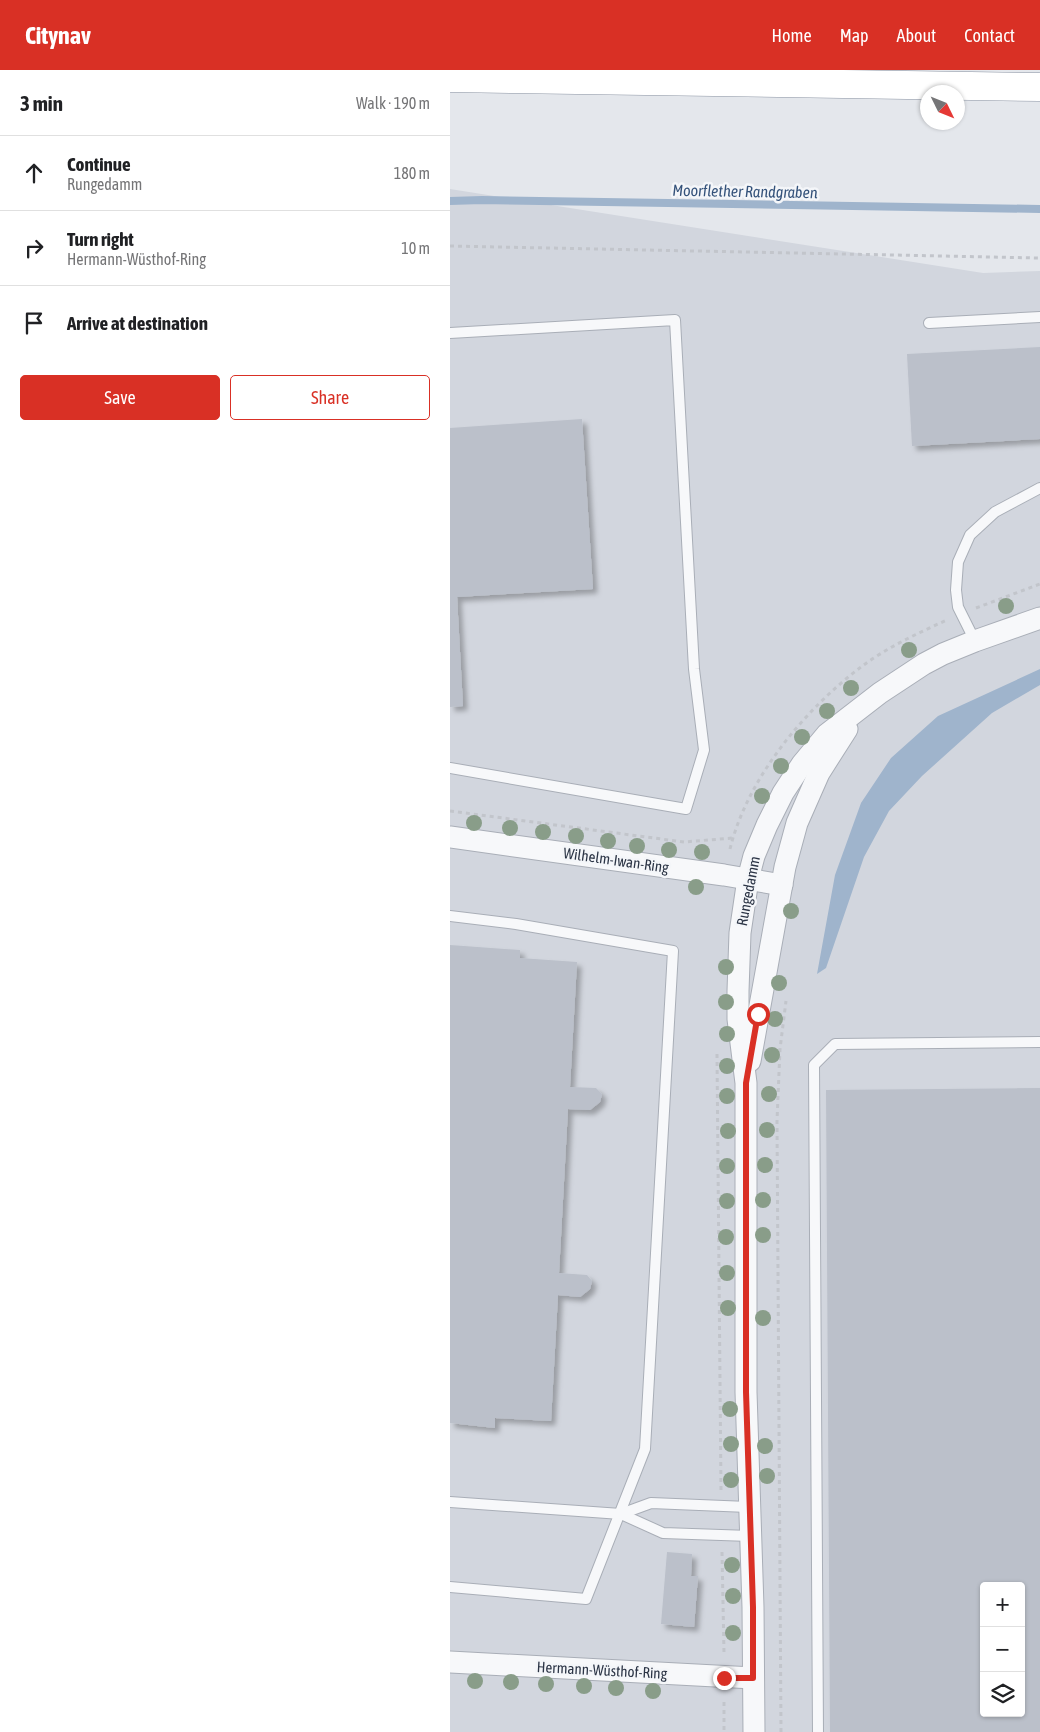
<!DOCTYPE html>
<meta charset="utf-8">
<style>
:root{--surface:#fff;--page:#f2f2f2;--text:#202124;--muted:#757577;--line:#e0e0e0;--accent:#d93025}
body{margin:0;font-family:"Asap Condensed",sans-serif;background:var(--page);color:var(--text)}
.controls{position:absolute;right:15px;bottom:15px;display:grid;overflow:hidden;border-radius:5px;box-shadow:0 1px 4px #0004}
.controls button{width:45px;height:45px;display:grid;place-items:center;padding:0;border:0;border-bottom:1px solid var(--line);background:var(--surface);color:var(--text);font:25px sans-serif}
.compass{position:absolute;left:470px;top:15px;width:45px;height:45px;border-radius:50%;background:var(--surface);box-shadow:0 1px 4px #0004;rotate:133deg}
.stop{position:absolute;width:15px;height:15px;margin:-11px;border:4px solid #d93025;border-radius:50%;background:#fff}
.stop.end{background:#d93025;border-color:#fff;box-shadow:0 1px 5px #0008}
.list{margin:0;padding:0;list-style:none}
h2{display:flex;justify-content:space-between;align-items:center;height:65px;margin:0;padding:0 20px;font-size:21px}
h2 small{font-size:16px;font-weight:400;color:var(--muted)}
.list li{display:grid;grid-template-columns:32px 1fr auto;gap:15px;align-items:center;box-sizing:border-box;height:75px;padding:0 20px;border-top:1px solid var(--line)}
.list b{display:block;font-size:19px;white-space:nowrap}
.list p{margin:0;font-size:16px;white-space:nowrap;color:var(--muted)}
.list em{font-size:16px;font-style:normal;color:var(--muted)}
.actions{display:flex;gap:10px;padding:15px 20px}
.actions a{flex:1;padding:11px 0;border:1px solid var(--accent);border-radius:5px;text-align:center;font-size:18px;color:var(--accent)}
.actions .main{background:var(--accent);color:#fff}
.icon{flex:none;width:28px;height:28px;fill:none;stroke:currentColor;stroke-width:2;stroke-linecap:round;stroke-linejoin:round}
.map{position:relative;flex:none;width:590px;height:1662px;overflow:hidden}
header{display:flex;align-items:center;gap:30px;box-sizing:border-box;height:70px;padding:0 25px;background:var(--accent);color:#fff}
header strong{font-size:24px}
nav{display:flex;gap:28px;margin-inline-start:auto;font-size:18px}
main{display:flex}
aside{flex:1;background:var(--surface)}
.map>svg:first-child{display:block}
</style>
<header>
<strong>Citynav</strong>
<nav><a>Home</a><a>Map</a><a>About</a><a>Contact</a></nav>
</header>
<main>
<aside>
<h2>3 min<small>Walk · 190 m</small></h2>
<ul class="list">
<li><svg class="icon" aria-label="ahead" viewBox="0 0 24 24"><path d="M12 20V5M6 11l6-6 6 6"/></svg><div><b>Continue</b><p>Rungedamm</p></div><em>180 m</em></li>
<li><svg class="icon" aria-label="right" viewBox="0 0 24 24"><path d="M7 20v-9h11M14 6l5 5-5 5"/></svg><div><b>Turn right</b><p>Hermann-Wüsthof-Ring</p></div><em>10 m</em></li>
<li><svg class="icon" aria-label="arrive" viewBox="0 0 24 24"><path d="M6 21V4h12l-3 4 3 4H6"/></svg><div><b>Arrive at destination</b></div></li>
</ul>
<div class="actions"><a class="main">Save</a><a>Share</a></div>
</aside>
<div class="map">
<svg width="590" height="1662" viewBox="0 0 590 1662">
<defs>
<filter id="shadow"><feDropShadow dx="4.5" dy="4.5" stdDeviation="2.5" flood-color="#0004"/></filter>
</defs>
<rect width="100%" height="100%" fill="#e4e7ec"/>
<path fill="#d2d6de" fill-rule="evenodd" d="M0,119L533,203L590,201V1662H0ZM534,1516H571V1643H534Z"/>
<path fill="#9fb4cc" d="M590,599V615L542,643L472,706L439,741L414,787L376,898L367,904L385,805L411,733L441,688L488,646Z"/>
<g fill="none" stroke-linecap="round" stroke-linejoin="round">
<path stroke="#9fb4cc" stroke-width="8" d="M0,131L32,130L590,139"/>
</g>
<g fill="#bbc0ca" fill-rule="evenodd" filter="url(#shadow)">
<path d="M590,277V369L462,376L457,284Z"/>
<path d="M132,349L143,519L7,527L13,636L0,637V358Z"/>
<path d="M0,875L70,880V888L127,892L120,1017L146,1018L152,1024L150,1032L140,1040L118,1039L109,1203L137,1205L142,1211L140,1219L130,1227L108,1225L101,1351L45,1348V1358L0,1353Z"/>
<path d="M590,1018V1662H380L376,1020ZM534,1516H571V1643H534Z"/>
<path d="M217,1482L242,1484L241,1506H248L244,1557L211,1554Z"/>
</g>
<g fill="none" stroke-linecap="round" stroke-linejoin="round">
<defs>
<g id="lane">
<path d="M479,253L590,247"/>
<path d="M0,263L225,250L244,599L254,680L236,739L0,698"/>
<path d="M525,571L508,537L506,520L508,492L520,465L545,442L590,418"/>
<path d="M0,846L66,854L223,881L195,1379L136,1529L0,1517"/>
<path d="M0,1432L171,1444L213,1463L300,1466"/>
<path d="M171,1444L201,1433L298,1437"/>
<path d="M368,1662L364,995L385,974L590,972"/>
</g>
<g id="street">
<path d="M0,767L274,805L332,815"/>
<path d="M300,991L335,797L347,753L369,703L397,659"/>
<path d="M0,1592L303,1608"/>
<path d="M304,1662L303,1537L296,1322V1013L288,949V921L290,863L298,809L304,786L317,755L333,723L352,694L377,664L430,623L474,594L493,584L525,571L590,548"/>
</g>
<path id="highway" d="M0,8L590,17"/>
</defs>
<use href="#lane" stroke="#a9aeb7" stroke-width="12"/>
<use href="#street" stroke="#a9aeb7" stroke-width="23"/>
<use href="#highway" stroke="#8b94a3" stroke-width="29"/>
<g stroke="#c2c5cb" stroke-width="3" stroke-dasharray="4 4" stroke-linecap="butt">
<path d="M0,176L590,188"/>
<path d="M526,538L590,514"/>
<path d="M0,741L234,772L283,768"/>
<path d="M280,779C297,709 354,640 411,597C436,578 468,563 497,550"/>
<path d="M267,984L271,1420"/>
<path d="M272,1482L274,1583"/>
<path d="M274,1632V1662"/>
<path d="M331,1662L327,1051L330,979L336,931"/>
</g>
<use href="#lane" stroke="#f7f8fa" stroke-width="10"/>
<use href="#street" stroke="#f7f8fa" stroke-width="21"/>
<use href="#highway" stroke="#fff" stroke-width="28"/>
</g>
<g fill="#899d89">
<circle cx="556" cy="536" r="8"/>
<circle cx="459" cy="580" r="8"/>
<circle cx="401" cy="618" r="8"/>
<circle cx="377" cy="641" r="8"/>
<circle cx="352" cy="667" r="8"/>
<circle cx="331" cy="696" r="8"/>
<circle cx="312" cy="726" r="8"/>
<circle cx="24" cy="753" r="8"/>
<circle cx="60" cy="758" r="8"/>
<circle cx="93" cy="762" r="8"/>
<circle cx="126" cy="766" r="8"/>
<circle cx="158" cy="771" r="8"/>
<circle cx="187" cy="776" r="8"/>
<circle cx="219" cy="780" r="8"/>
<circle cx="252" cy="782" r="8"/>
<circle cx="246" cy="817" r="8"/>
<circle cx="341" cy="841" r="8"/>
<circle cx="276" cy="897" r="8"/>
<circle cx="329" cy="913" r="8"/>
<circle cx="276" cy="932" r="8"/>
<circle cx="325" cy="949" r="8"/>
<circle cx="277" cy="964" r="8"/>
<circle cx="322" cy="985" r="8"/>
<circle cx="277" cy="996" r="8"/>
<circle cx="319" cy="1024" r="8"/>
<circle cx="277" cy="1026" r="8"/>
<circle cx="317" cy="1060" r="8"/>
<circle cx="278" cy="1061" r="8"/>
<circle cx="315" cy="1095" r="8"/>
<circle cx="277" cy="1096" r="8"/>
<circle cx="313" cy="1130" r="8"/>
<circle cx="277" cy="1131" r="8"/>
<circle cx="313" cy="1165" r="8"/>
<circle cx="276" cy="1167" r="8"/>
<circle cx="277" cy="1203" r="8"/>
<circle cx="278" cy="1238" r="8"/>
<circle cx="313" cy="1248" r="8"/>
<circle cx="280" cy="1339" r="8"/>
<circle cx="281" cy="1374" r="8"/>
<circle cx="315" cy="1376" r="8"/>
<circle cx="317" cy="1406" r="8"/>
<circle cx="281" cy="1410" r="8"/>
<circle cx="282" cy="1495" r="8"/>
<circle cx="283" cy="1526" r="8"/>
<circle cx="283" cy="1563" r="8"/>
<circle cx="25" cy="1611" r="8"/>
<circle cx="61" cy="1612" r="8"/>
<circle cx="96" cy="1614" r="8"/>
<circle cx="134" cy="1616" r="8"/>
<circle cx="166" cy="1618" r="8"/>
<circle cx="203" cy="1621" r="8"/>
</g>
<g fill="none" stroke-linecap="round" stroke-linejoin="round">
<path stroke="#d93025" stroke-width="6" d="M274,1608H303V1537L296,1322V1013L308,944"/>
</g>
<g text-anchor="middle" dominant-baseline="central" stroke-width="5" stroke-linejoin="round" paint-order="stroke">
<g font-size="15" fill="#2b3445" stroke="#f4f6f9">
<text transform="translate(166 790) rotate(8)">Wilhelm-Iwan-Ring</text>
<text transform="translate(298 821) rotate(-79)">Rungedamm</text>
<text transform="translate(152 1600) rotate(3)">Hermann-Wüsthof-Ring</text>
</g>
<g font-size="16" font-style="italic" fill="#34527a" stroke="#f4f6f9">
<text transform="translate(295 121) rotate(1)">Moorflether Randgraben</text>
</g>
</g>
</svg>
<div class="controls">
<button>+</button>
<button>−</button>
<button><svg class="icon" aria-label="layers" viewBox="0 0 24 24"><path d="M12 4l9 5-9 5-9-5zM3 14l9 5 9-5"/></svg></button>
</div>
<svg class="compass" viewBox="-18 -18 36 36"><path d="M0-13l5 13h-10z" fill="#e53935"/><path d="M0 13l5-13h-10z" fill="#757577"/></svg>
<div class="stop" style="left:308px;top:944px"></div>
<div class="stop end" style="left:274px;top:1608px"></div>
</div>
</main>
